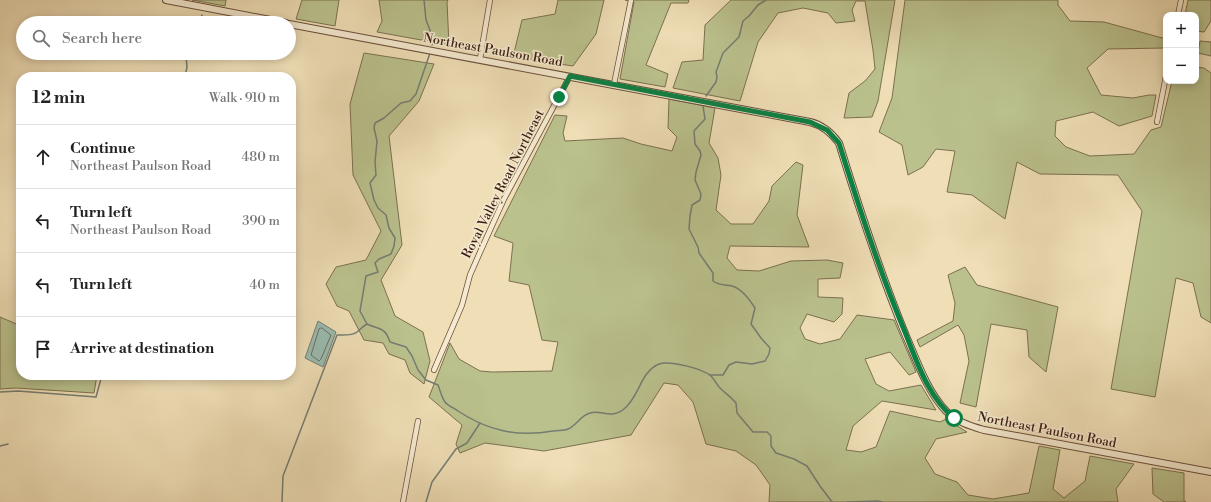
<!DOCTYPE html>
<meta charset="utf-8">
<style>
:root{--surface:#fff;--page:#f2f2f2;--text:#222;--muted:#767676;--line:#e0e0e0}
body{margin:0;font-family:"Libre Bodoni",serif;background:var(--page);color:var(--text)}
.controls{position:absolute;right:12px;top:12px;display:grid;overflow:hidden;border-radius:8px;box-shadow:0 2px 10px #0003}
.controls button{width:36px;height:36px;display:grid;place-items:center;padding:0;border:0;border-bottom:1px solid var(--line);background:var(--surface);color:var(--text);font:20px sans-serif}
.stop{position:absolute;width:12px;height:12px;margin:-9px;border:3px solid #0b8043;border-radius:50%;background:#fff}
.stop.end{background:#0b8043;border-color:#fff;box-shadow:0 1px 4px #0008}
.list{margin:0;padding:0;list-style:none}
h2{display:flex;justify-content:space-between;align-items:center;height:52px;margin:0;padding:0 16px;font-size:17px}
h2 small{font-size:13px;font-weight:400;color:var(--muted)}
.list li{display:grid;grid-template-columns:26px 1fr auto;gap:12px;align-items:center;box-sizing:border-box;height:64px;padding:0 16px;border-top:1px solid var(--line)}
.list b{display:block;font-size:15px;white-space:nowrap}
.list p{margin:0;font-size:13px;white-space:nowrap;color:var(--muted)}
.list em{font-size:13px;font-style:normal;color:var(--muted)}
.icon{flex:none;width:22px;height:22px;fill:none;stroke:currentColor;stroke-width:2;stroke-linecap:round;stroke-linejoin:round}
.map{position:relative;flex:none;width:1211px;height:502px;overflow:hidden}
.search{position:absolute;background:var(--surface);box-shadow:0 2px 10px #0003;left:16px;top:16px;width:280px;height:44px;display:flex;align-items:center;gap:10px;box-sizing:border-box;padding:0 14px;border-radius:22px;color:var(--muted);font-size:15px}
.panel{position:absolute;background:var(--surface);box-shadow:0 2px 10px #0003;left:16px;top:72px;width:280px;height:308px;border-radius:16px}
.map>svg:first-child{display:block}
</style>
<div class="map">
<svg width="1211" height="502" viewBox="0 0 1211 502">
<rect width="100%" height="100%" fill="#efdeb6"/>
<filter id="stains"><feTurbulence type="fractalNoise" baseFrequency=".005" numOctaves="4"/><feColorMatrix values="0 0 0 0 .2 0 0 0 0 .09 0 0 0 0 .02 0 0 0 .5 -.17"/></filter>
<radialGradient id="worn" r=".72"><stop offset=".6" stop-color="#630" stop-opacity="0"/><stop offset="1" stop-color="#630" stop-opacity=".3"/></radialGradient>
<g fill="#bac18d" stroke="#7c7050">
<path d="M192,0H226L225,6Z"/>
<path d="M302,0H339L335,26L296,19Z"/>
<path d="M379,0H448L447,2L449,45L377,32L382,21Z"/>
<path d="M558,0H604L596,34L573,66L513,57L522,20L555,14Z"/>
<path d="M625,0H689L688,3H671L646,65L668,74L665,87L620,79L634,2Z"/>
<path d="M731,0H895L878,101L872,117L844,118L849,93L865,81L875,69L873,50L865,1H856L852,10L855,21L836,23L828,13L803,8L778,13L758,42L740,101L673,88L682,62L703,60L705,25Z"/>
<path d="M905,0H1058V5L1070,21L1104,22L1166,39L1165,48L1108,49L1087,68L1101,95L1133,98L1149,95H1156L1152,116L1119,126L1093,112L1056,121L1055,136L1066,147L1090,156L1134,154L1151,130L1161,127L1172,81H1196V67L1204,68L1211,73V323L1201,317L1193,283L1176,278L1155,397L1111,389L1142,211L1118,175L1040,174L1017,162L1005,219L972,195L947,192L955,151L936,149L923,167L908,175L902,145L879,132L892,98Z"/>
<path d="M1188,0H1211V21L1204,32L1196,31V15H1185Z"/>
<path d="M1200,41L1211,42V56L1198,53Z"/>
<path d="M364,53L434,64L419,101L389,136L402,245L381,280L395,316L423,332L430,361L424,384L410,373L405,360L389,354L383,343L364,340L349,311L337,306L326,284L336,267L366,260L381,231L353,175L350,104Z"/>
<path d="M669,99L715,108L709,143L718,158L721,175L716,210L731,224H753L769,201L772,186L796,162L803,165L797,215L809,247L730,246L727,258L737,270L759,271L791,261L827,260L843,263L840,278L818,279V297L843,298L842,314L834,322L807,314L800,328L805,339L820,344L840,339L857,315L894,320L916,372L909,375L890,352L865,359L876,384L889,391L921,385L936,410L882,401L853,426L846,450L861,452L876,447L890,411L940,422L946,419L967,432L936,439L925,458L935,474L957,482L968,495L993,499L1029,493L1039,446L1060,450L1053,489L1064,498L1085,481L1090,456L1134,464L1116,489L1118,502H769L770,485L756,465L736,451L706,444L693,402L678,385L664,383L631,435L544,451L485,443L460,453L456,444L462,425L429,397L450,343L459,359L480,371L492,372L552,371L558,342L542,340L529,285L509,281L513,243L494,236L555,115L567,116L563,133L565,141L623,138L641,144L672,151L677,137L668,128Z"/>
<path d="M965,267L977,285L1058,307L1046,372L1029,357L1027,330L991,324L976,407L960,403L969,361L964,335L958,325L920,347L917,340L953,321L955,303L948,275Z"/>
<path d="M0,317L21,326V375H97L94,393L16,388L0,389Z"/>
<path d="M1152,468L1184,473V501L1186,502H1164L1153,494Z"/>
</g>
<path fill="#9abcb1" stroke="#757d72" d="M318,321L336,332L323,367L305,358Z"/>
<g fill="none" stroke-linecap="round" stroke-linejoin="round">
<path stroke="#6c6e62" stroke-width="1" d="M322,328L331,335L321,359L319,361L311,355L319,329Z"/>
<g stroke="#757d72" stroke-width="1.5">
<path d="M424,0L426,20L430,30L432,45"/>
<path d="M199,23L202,15"/>
<path d="M430,53L416,94L410,101L401,103L384,118L375,123L374,128L377,141L375,162L376,175L370,183L374,200L378,208L386,215L389,228L395,238L394,246L391,254L379,259L375,263L378,272L366,276L360,311L367,324C380,330 385,327 390,342L406,347L412,356L418,370L426,380L438,385C440,390 442,398 445,402C448,406 454,408 458,411C488,431 517,437 553,431C558,430 564,431 568,429C576,426 581,415 590,413C601,409 610,420 624,409C640,396 640,372 659,364C670,360 703,369 711,376C715,380 717,385 720,388C725,393 731,397 736,403L737,413L753,432H767L771,436V446L776,453L794,459L807,466L820,486L832,502"/>
<path d="M185,77L187,67L186,56L187,53"/>
<path d="M706,96L716,82L717,77L716,72L723,53L739,37L743,21L749,16L758,5L766,0"/>
<path d="M703,106L705,119L694,131L695,144L700,151L701,155L696,172L695,180L701,194L700,200L692,205L690,216L689,229L698,247L699,253L713,273V281C720,286 725,284 732,286C742,289 749,299 755,308L751,324L761,338L770,348L769,354L765,361L752,364L736,362L729,365L723,375H710"/>
<path d="M0,392L18,391L96,397L102,375"/>
<path d="M0,446L8,444"/>
<path d="M282,502L283,476L337,335C344,335 352,336 357,332C361,329 363,326 367,324"/>
<path d="M426,502L432,482L456,449L467,443L480,423"/>
<path d="M847,502L878,501L882,502"/>
</g>
<defs>
<g id="minor">
<path d="M1178,15L1181,0"/>
<path d="M480,59L490,0"/>
<path d="M614,84L631,0"/>
<path d="M1157,122L1166,76"/>
<path d="M434,370L462,305L470,275L481,250L504,199L570,76"/>
<path d="M403,502L418,421"/>
</g>
<g id="tertiary">
<path d="M166,0L286,23"/>
<path d="M289,24L810,122C822,125 831,132 839,143C859,208 880,273 906,336C917,361 927,391 946,411C957,422 970,426 984,430L1211,472"/>
</g>
</defs>
<use href="#minor" stroke="#6a4f3c" stroke-width="6"/>
<use href="#tertiary" stroke="#6a4f3c" stroke-width="8"/>
<use href="#minor" stroke="#f5ead0" stroke-width="4.5"/>
<use href="#tertiary" stroke="#f5ead0" stroke-width="6"/>
</g>
<g fill="none" stroke-linecap="round" stroke-linejoin="round">
<path stroke="#0b8043" stroke-width="5" d="M559,97L570,76L810,122L827,130L839,143C859,207 879,270 905,332C917,362 928,397 954,418"/>
</g>
<g text-anchor="middle" dominant-baseline="central" stroke-width="3" stroke-linejoin="round" paint-order="stroke">
<g font-size="13" fill="#3e1f13" stroke="#f5ead0">
<text transform="translate(493 50) rotate(10)">Northeast Paulson Road</text>
<text transform="translate(503 184) rotate(-63)">Royal Valley Road Northeast</text>
<text transform="translate(1047 430) rotate(11)">Northeast Paulson Road</text>
</g>
</g>
<rect width="100%" height="100%" filter="url(#stains)"/>
<rect width="100%" height="100%" fill="url(#worn)"/>
</svg>
<div class="controls">
<button>+</button>
<button>−</button>
</div>
<div class="stop" style="left:954px;top:418px"></div>
<div class="stop end" style="left:559px;top:97px"></div>
<div class="search"><svg class="icon" aria-label="search" viewBox="0 0 24 24"><circle cx="10" cy="10" r="6"/><path d="M15 15l6 6"/></svg>Search here</div>
<section class="panel">
<h2>12 min<small>Walk · 910 m</small></h2>
<ul class="list">
<li><svg class="icon" aria-label="ahead" viewBox="0 0 24 24"><path d="M12 20V5M6 11l6-6 6 6"/></svg><div><b>Continue</b><p>Northeast Paulson Road</p></div><em>480 m</em></li>
<li><svg class="icon" aria-label="left" viewBox="0 0 24 24"><path d="M17 20v-9H6M10 6l-5 5 5 5"/></svg><div><b>Turn left</b><p>Northeast Paulson Road</p></div><em>390 m</em></li>
<li><svg class="icon" aria-label="left" viewBox="0 0 24 24"><path d="M17 20v-9H6M10 6l-5 5 5 5"/></svg><div><b>Turn left</b></div><em>40 m</em></li>
<li><svg class="icon" aria-label="arrive" viewBox="0 0 24 24"><path d="M6 21V4h12l-3 4 3 4H6"/></svg><div><b>Arrive at destination</b></div></li>
</ul>
</section>
</div>
